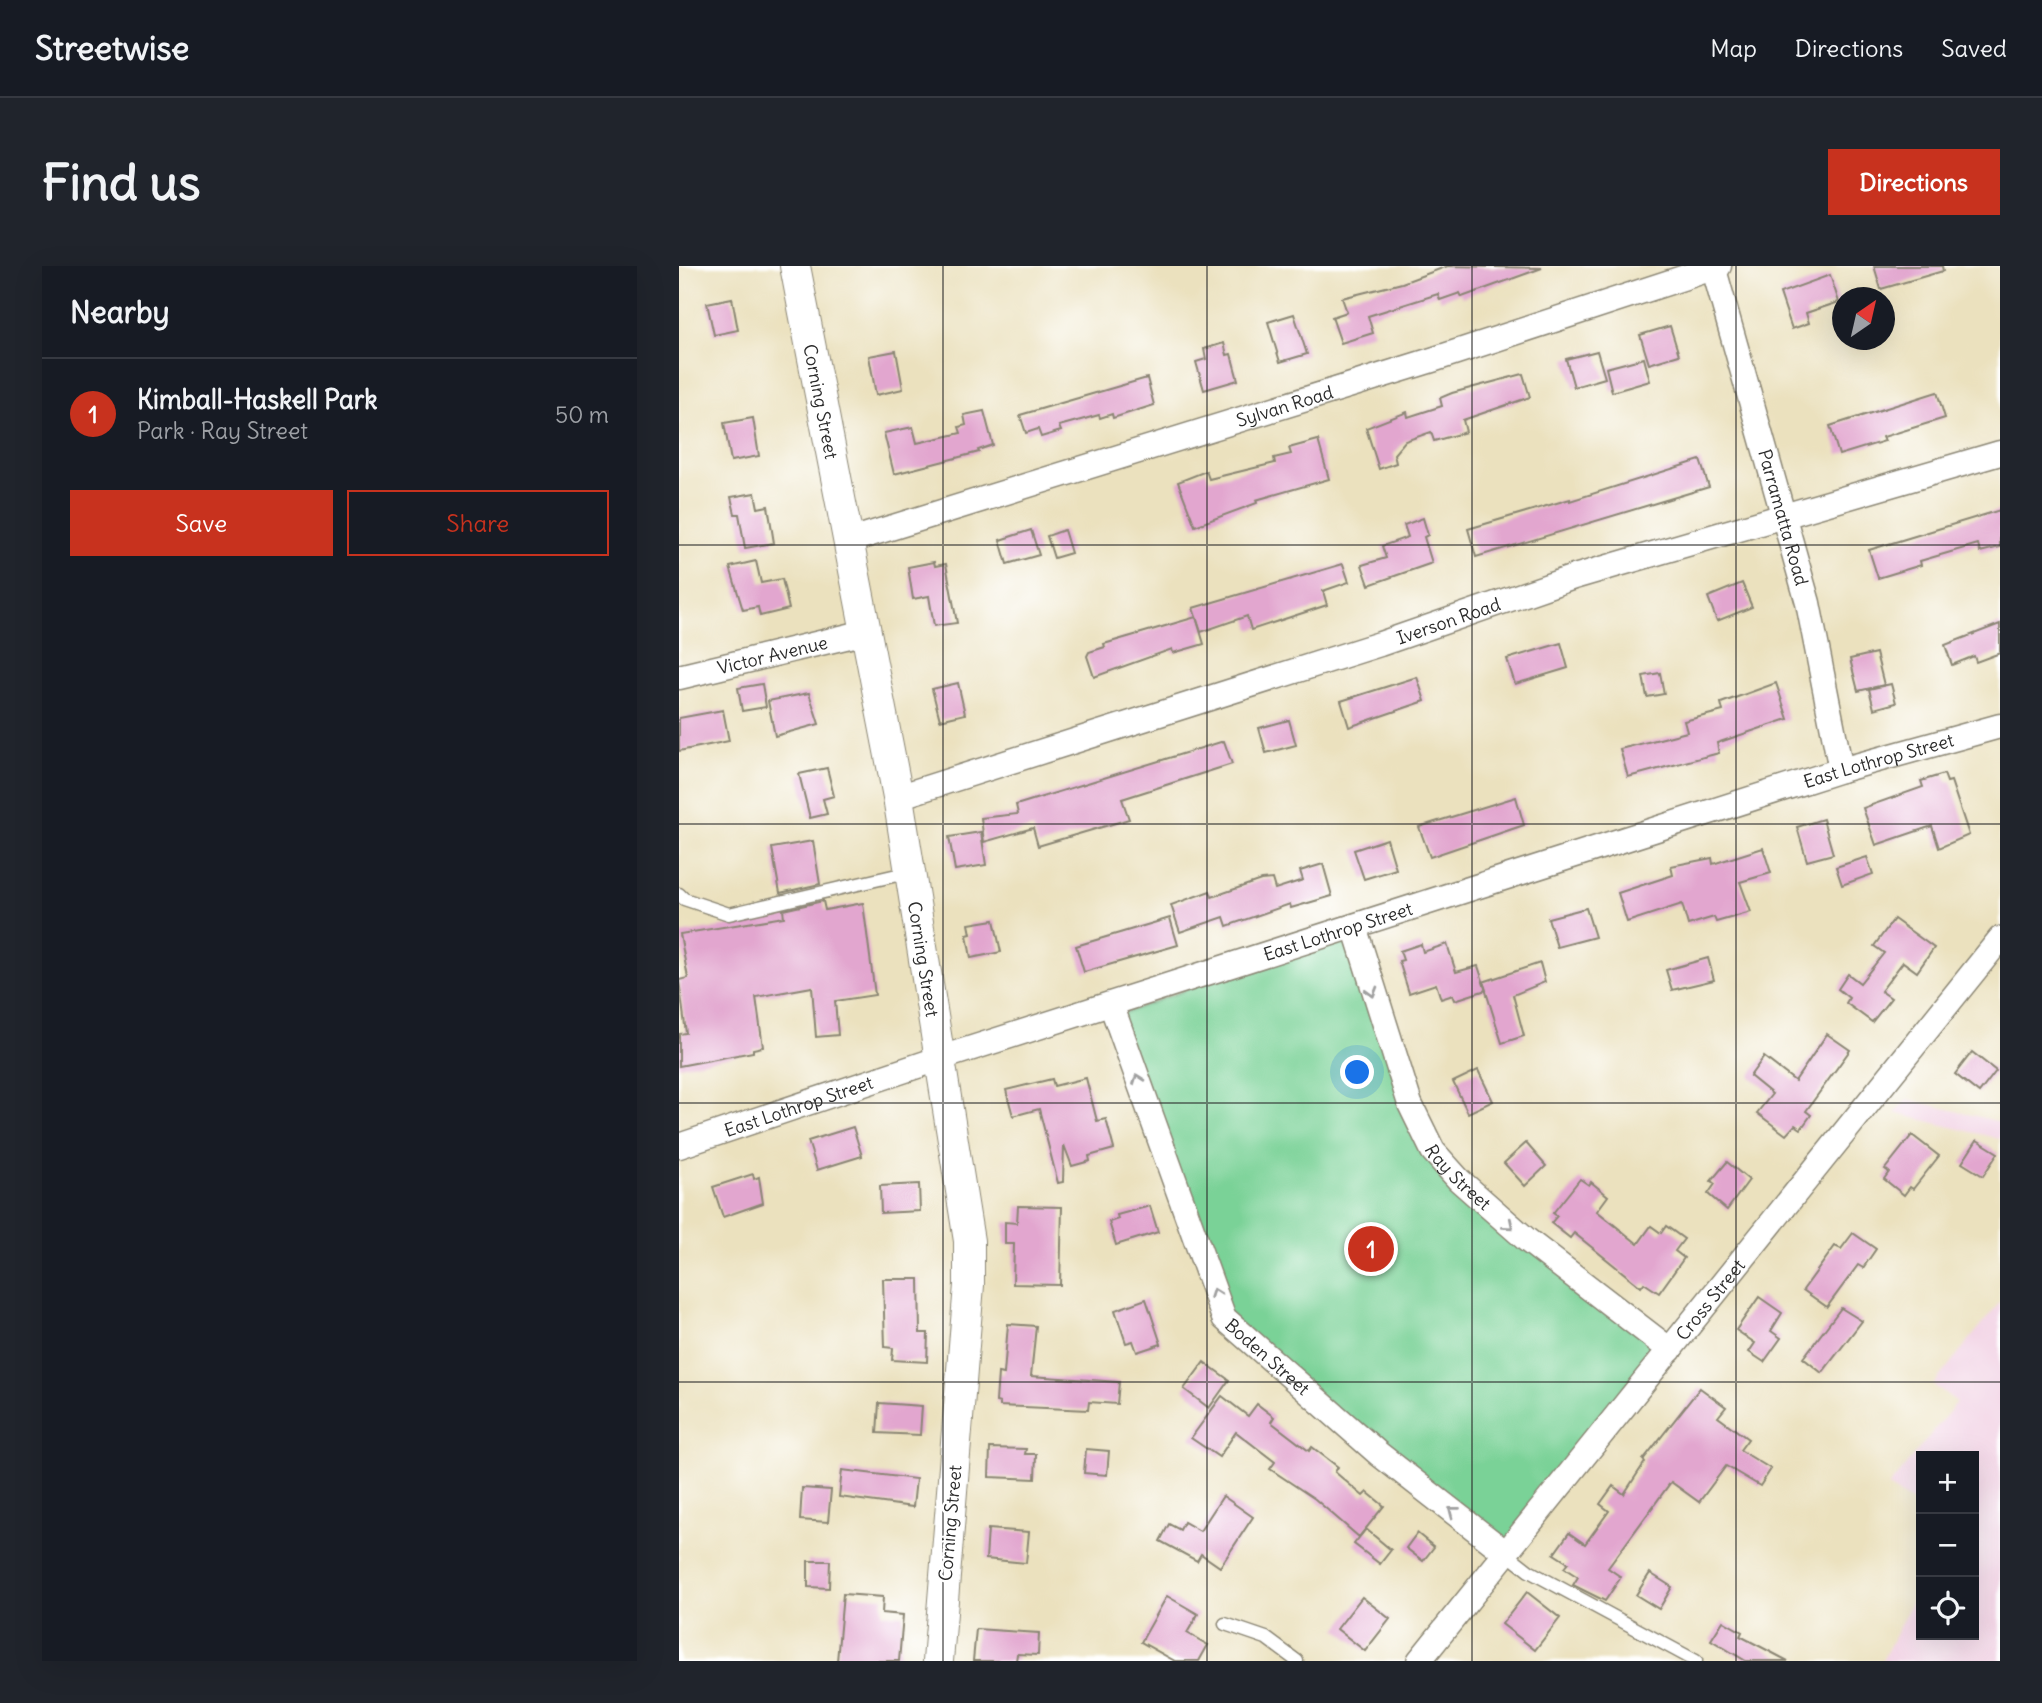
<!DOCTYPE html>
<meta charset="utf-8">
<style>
:root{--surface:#171b24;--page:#20242c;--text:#f1f3f6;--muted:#9ea1a6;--line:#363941;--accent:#c8321e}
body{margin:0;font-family:Delius,sans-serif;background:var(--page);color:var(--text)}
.controls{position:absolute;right:21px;bottom:21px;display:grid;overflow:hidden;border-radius:0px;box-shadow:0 7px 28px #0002}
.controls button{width:63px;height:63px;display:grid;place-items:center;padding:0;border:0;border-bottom:2px solid var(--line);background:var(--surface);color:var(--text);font:35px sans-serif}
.compass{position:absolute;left:1153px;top:21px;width:63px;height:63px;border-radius:50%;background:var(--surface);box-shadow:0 7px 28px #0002;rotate:34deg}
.you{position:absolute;left:679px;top:807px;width:24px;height:24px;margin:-18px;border:5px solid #fff;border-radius:50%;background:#1a73e8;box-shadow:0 0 0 10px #1a73e833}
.badge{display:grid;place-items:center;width:46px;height:46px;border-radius:50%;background:var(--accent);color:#fff;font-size:23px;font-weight:700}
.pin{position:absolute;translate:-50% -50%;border:4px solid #fff;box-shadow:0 2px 7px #0006}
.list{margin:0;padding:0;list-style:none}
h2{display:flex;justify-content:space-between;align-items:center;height:91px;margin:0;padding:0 28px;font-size:30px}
h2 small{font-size:23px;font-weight:400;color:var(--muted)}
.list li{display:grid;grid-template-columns:46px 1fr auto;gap:21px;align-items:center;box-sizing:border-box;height:112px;padding:0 28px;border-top:2px solid var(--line)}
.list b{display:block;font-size:26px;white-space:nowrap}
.list p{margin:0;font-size:23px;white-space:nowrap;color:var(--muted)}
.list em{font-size:23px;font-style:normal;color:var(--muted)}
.actions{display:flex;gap:14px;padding:21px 28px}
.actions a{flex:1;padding:16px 0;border:2px solid var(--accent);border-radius:0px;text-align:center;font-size:24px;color:var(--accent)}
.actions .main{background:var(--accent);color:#fff}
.icon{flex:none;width:38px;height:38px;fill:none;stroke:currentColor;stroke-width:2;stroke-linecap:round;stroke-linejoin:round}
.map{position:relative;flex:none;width:1321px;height:1395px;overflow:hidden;border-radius:0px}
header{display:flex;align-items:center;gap:42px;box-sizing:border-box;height:98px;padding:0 35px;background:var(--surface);border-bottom:2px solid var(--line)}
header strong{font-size:33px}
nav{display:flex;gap:38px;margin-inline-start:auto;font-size:24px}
.intro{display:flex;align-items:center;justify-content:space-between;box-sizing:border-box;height:168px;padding:0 42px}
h1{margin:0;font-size:49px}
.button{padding:18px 32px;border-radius:0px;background:var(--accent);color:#fff;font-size:24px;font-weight:700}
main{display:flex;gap:42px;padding:0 42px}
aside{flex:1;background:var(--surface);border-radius:0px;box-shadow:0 7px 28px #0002}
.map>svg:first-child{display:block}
</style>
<header>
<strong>Streetwise</strong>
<nav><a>Map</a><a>Directions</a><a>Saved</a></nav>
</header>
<div class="intro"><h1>Find us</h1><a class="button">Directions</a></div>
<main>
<aside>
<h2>Nearby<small></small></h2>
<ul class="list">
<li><span class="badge">1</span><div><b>Kimball-Haskell Park</b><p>Park · Ray Street</p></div><em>50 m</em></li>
</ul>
<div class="actions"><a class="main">Save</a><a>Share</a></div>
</aside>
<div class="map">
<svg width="1321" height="1395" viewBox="0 0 1321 1395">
<rect width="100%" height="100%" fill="#fff"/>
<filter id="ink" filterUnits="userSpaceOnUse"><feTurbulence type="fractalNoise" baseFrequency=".0143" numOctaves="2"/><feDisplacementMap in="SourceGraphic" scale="14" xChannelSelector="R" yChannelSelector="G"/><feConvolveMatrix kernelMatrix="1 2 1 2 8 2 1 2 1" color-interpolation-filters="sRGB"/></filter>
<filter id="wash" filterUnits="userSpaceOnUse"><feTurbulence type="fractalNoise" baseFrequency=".00686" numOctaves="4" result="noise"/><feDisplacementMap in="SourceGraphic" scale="28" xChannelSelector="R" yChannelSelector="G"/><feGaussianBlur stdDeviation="1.57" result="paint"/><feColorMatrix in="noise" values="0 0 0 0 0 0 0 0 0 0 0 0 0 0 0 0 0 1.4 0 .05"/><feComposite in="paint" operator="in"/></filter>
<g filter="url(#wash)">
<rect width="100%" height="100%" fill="#ebe1be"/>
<g fill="#f1d0e3">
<path d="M1228,833L1321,856V873L1216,847Z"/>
<path d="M1321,1036V1395H1203L1242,1317V1369H1295V1190H1242V1241L1209,1221L1278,1136L1254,1119Z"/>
</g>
<path fill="#7ad297" stroke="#527e61" stroke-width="2" d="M675,660L731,838L780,914L991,1084L827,1287L545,1052L431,752Z"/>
<g id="blocks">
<g fill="#e2a6cf">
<path d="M769,0L863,2L783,31L781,27L761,34L759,28L689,50L694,67L662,77L653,51L668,46L663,32L723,17Z"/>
<path d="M1195,0H1263L1264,5L1202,23Z"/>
<path d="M1151,9L1160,36L1127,47L1130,57L1113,63L1101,27Z"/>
<path d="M53,32L59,64L35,69L28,37Z"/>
<path d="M615,48L628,88L601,96L589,56Z"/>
<path d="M991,60L1000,89L970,98L961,69Z"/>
<path d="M545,77L548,89L552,88L559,114L525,124L517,96L527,93L525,83Z"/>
<path d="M217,85L224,123L197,129L190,90Z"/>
<path d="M918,85L926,112L895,121L887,93Z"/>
<path d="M965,92L971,115L933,126L927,102Z"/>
<path d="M844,108L851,131L784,154L787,166L755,175L752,166L726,175L715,188L717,197L700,203L687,162L728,146L729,151L763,140L761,132L773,127Z"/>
<path d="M468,112L475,139L434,152L433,148L421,152L420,149L380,160L382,165L362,171L359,163L347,167L341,149Z"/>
<path d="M1258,126L1266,152L1204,171L1206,175L1160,189L1151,160Z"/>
<path d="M305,145L314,179L299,184L300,186L215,208L205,167L234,161L238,177L282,167L280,161L287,159L285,149Z"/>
<path d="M74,152L80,190L52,195L45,157Z"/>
<path d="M639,174L650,213L577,234L578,237L516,260L499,216L527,205L530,213L596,197L595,192L612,188L610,182Z"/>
<path d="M1021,194L1030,221L797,291L789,263L891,233V235Z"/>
<path d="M76,227L79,242L89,240L95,277L66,282L60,248H56L52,231Z"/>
<path d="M1321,244V281L1301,286L1299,278L1241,295L1242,299L1199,312L1190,284Z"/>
<path d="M744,252L749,269L745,271L753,297L690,319L683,299L707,292L703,280L729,271L725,259Z"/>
<path d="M352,264L360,289L328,298L321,274Z"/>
<path d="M385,264L392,287L375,292L368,270Z"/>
<path d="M77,295L82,317L103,313L110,343L81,350L79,341L64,344L51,301Z"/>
<path d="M255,296L256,300L267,298L278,357L255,360L250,330L234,333L229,301Z"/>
<path d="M664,298L670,316L644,325L648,339L572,364L568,350L522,366L514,342Z"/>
<path d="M1063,317L1073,341L1038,355L1029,331Z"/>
<path d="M517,351L525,378L494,387L493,383L415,411L408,390L410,386L426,381L425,378Z"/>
<path d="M1321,358V387L1297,396L1295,390L1273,399L1266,379Z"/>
<path d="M882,377L889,402L836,418L828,393Z"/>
<path d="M1197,387L1205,419L1179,425L1171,393Z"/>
<path d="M981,407L985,428L968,431L964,410Z"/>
<path d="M738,411L746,435L670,461L662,435Z"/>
<path d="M279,417L286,448L261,454L253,423Z"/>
<path d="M1097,417L1109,453L1038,477L1040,487L949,511L941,483L1008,466L1005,455L1044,445L1042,437Z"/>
<path d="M83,418L87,441L63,445L59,422Z"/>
<path d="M1212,418L1217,437L1195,443L1190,423Z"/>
<path d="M130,427L140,458L96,470L89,435Z"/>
<path d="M44,444L50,475L0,485V452Z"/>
<path d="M610,454L617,479L587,487L580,462Z"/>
<path d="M545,475L553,498L443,533L450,553L359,580L354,562L305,576L302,552L339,548L337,539Z"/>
<path d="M148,502L155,530L144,533L148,548L131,552L120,508Z"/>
<path d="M1265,508L1268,516L1272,515L1290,569L1260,582L1253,560L1197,579L1184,542L1244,521L1242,515Z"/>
<path d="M837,531L845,559L751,591L740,561Z"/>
<path d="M1144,553L1154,588L1128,595L1118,561Z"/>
<path d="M302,566L307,599L276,604L270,571Z"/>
<path d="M708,573L717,603L685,613L675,584Z"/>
<path d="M134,575L141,618L101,627L93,582Z"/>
<path d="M1084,582L1092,607L1061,616L1072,646L1037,656L1035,651L1009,659L1003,638L948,656L939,627L994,609L992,600L1033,592L1034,598Z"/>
<path d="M1188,591L1194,608L1163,619L1157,601Z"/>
<path d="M644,598L653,630L612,642L611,638L548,660L545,651L501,666L492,639L531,625L533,631L582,614L593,613L596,623L624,614L621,605Z"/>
<path d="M144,635L146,644L184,637L196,729L156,735L159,769L137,771L133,721L77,731L84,781L74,783V786L0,800V768L7,767L0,714L9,712L1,668L105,651L104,644Z"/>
<path d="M907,642L916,671L878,681L869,652Z"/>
<path d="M491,652L499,679L405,706L397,680Z"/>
<path d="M1215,653L1255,682L1238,706L1224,696L1202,725L1212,732L1193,756L1167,737L1170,732L1159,723L1169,708L1181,717L1205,687L1195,680Z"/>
<path d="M315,654L322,686L292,692L288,669L292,668L290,658Z"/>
<path d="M742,678L744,686L768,678L777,706L799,700L807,724L776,734L774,729L762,733L757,718L730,727L720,695L724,694L721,685Z"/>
<path d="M1029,692L1035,714L993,724L987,704Z"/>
<path d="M861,697L866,716L834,729L845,770L823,777L804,716Z"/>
<path d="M1148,768L1171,784L1127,845L1132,849L1122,863L1116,859L1107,869L1078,847L1093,828L1071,810L1085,791L1116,815Z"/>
<path d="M1293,786L1317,805L1300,827L1276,808Z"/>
<path d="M799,804L814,835L789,847L774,816Z"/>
<path d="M407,812L418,855L427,853L435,883L410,890L411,895L393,900L385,879L384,916L379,917L360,843L334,850L327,824L373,813L375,820Z"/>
<path d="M174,861L183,890L138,904L129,875Z"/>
<path d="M1233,869L1260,890L1234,923L1231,921L1225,929L1205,913L1210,906L1206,903Z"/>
<path d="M1298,874L1319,887L1304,910L1283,897Z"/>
<path d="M847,877L867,900L846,920L825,897Z"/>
<path d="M1048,896L1070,914L1048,944L1029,928L1036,918L1032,915Z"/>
<path d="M74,908L75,913L80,911L84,937L44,951L34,921Z"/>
<path d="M901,913L910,919L912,916L929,930L918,945L959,978L972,960L982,967L987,960L1005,973L996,985L1005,992L980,1027L965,1017L962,1021L895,967L891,972L872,957L878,950L874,947Z"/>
<path d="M240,918L241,945L202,947L201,920Z"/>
<path d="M339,940L383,941L381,1019L334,1018L335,978H326V956L338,957Z"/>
<path d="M471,940L479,966L437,979L430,956L439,953L438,949Z"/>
<path d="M1174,967L1197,983L1184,1002L1179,999L1148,1041L1124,1024L1156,980L1162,983Z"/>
<path d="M204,1013H240L241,1067H249L248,1096L213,1094L214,1082L206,1081Z"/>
<path d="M1080,1031L1103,1047L1092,1065L1102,1072L1085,1096L1070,1086L1076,1077L1057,1064Z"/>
<path d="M467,1033L482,1078L458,1086L454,1075L447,1077L436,1044Z"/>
<path d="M1162,1042L1183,1055L1143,1107L1124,1092Z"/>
<path d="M329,1058L357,1060L352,1110L440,1116L438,1138L410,1136L409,1144L321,1140V1137L317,1136L319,1107L325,1108Z"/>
<path d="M525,1096L550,1114L530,1142L505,1123Z"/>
<path d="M1021,1122L1047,1141L1039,1151L1069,1173L1061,1184L1092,1203L1081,1220L1047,1200L1020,1236L992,1216L929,1302L942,1311L926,1335L894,1319L899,1311L885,1302L889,1297L875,1288L890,1267L906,1278L930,1245L921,1238L934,1220L945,1228L966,1196L964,1194Z"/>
<path d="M543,1130L569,1150L578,1138L595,1151L592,1156L630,1185L633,1181L659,1201L656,1206L684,1230L688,1226L705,1240L680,1271L636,1233L591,1203L596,1196L557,1166L540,1191L512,1172Z"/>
<path d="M200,1137L243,1140L241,1169L198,1167Z"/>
<path d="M311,1182L347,1183L346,1188H357L356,1213L310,1211Z"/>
<path d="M407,1183L430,1185L428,1209L405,1207Z"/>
<path d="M163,1204L237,1213L234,1241L160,1231Z"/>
<path d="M123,1222L152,1224L149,1256L121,1254Z"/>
<path d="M544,1230L574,1251L541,1301L522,1288L518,1295L481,1275L490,1258L501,1264L505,1256L521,1265Z"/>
<path d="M309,1263L350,1266L347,1297L307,1293Z"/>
<path d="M687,1263L712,1284L701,1298L675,1278Z"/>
<path d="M738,1267L755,1281L744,1295L727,1282Z"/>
<path d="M129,1295H151L150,1322L129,1321Z"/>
<path d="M971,1307L993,1321L980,1343L957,1329Z"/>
<path d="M848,1326L881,1352L856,1384L823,1358Z"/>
<path d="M164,1328L204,1331L203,1347L224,1349L220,1395H158Z"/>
<path d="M488,1330L519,1348L508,1367L529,1379L520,1395H496L462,1376Z"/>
<path d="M683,1331L711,1353L686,1385L658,1363Z"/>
<path d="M1044,1355L1063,1366L1061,1370L1109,1395H1067L1032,1374Z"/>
<path d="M297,1363L360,1367L359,1389L338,1388L337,1395H294Z"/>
</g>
</g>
</g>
<g filter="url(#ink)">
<use href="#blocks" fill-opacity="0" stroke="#8b8674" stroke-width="2"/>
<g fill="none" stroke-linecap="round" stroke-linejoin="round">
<defs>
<g id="service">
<path d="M0,628L5,633L50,648L231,606"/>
<path d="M827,1287L850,1305L1017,1395"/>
<path d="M546,1358L587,1372L618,1395"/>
</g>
<g id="minor">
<path id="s1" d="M1034,0L1129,337L1162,504"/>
<path id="s2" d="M169,275L753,94L1040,0"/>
<path id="s3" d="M0,411L187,366"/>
<path id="s4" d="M219,531L701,378L895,311L1321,187"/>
<path id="s5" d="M675,660L731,838L754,885L780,914L848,974L991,1084"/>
<path id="s6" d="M432,738L545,1052L700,1188L827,1287"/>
<path id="s7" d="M0,880L262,792L1162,504L1321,460"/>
<path id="s8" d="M740,1395L1321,673"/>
</g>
<g id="tertiary">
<path id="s9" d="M116,0L219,531L290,975V1019L259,1395"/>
</g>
</defs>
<use href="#service" stroke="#8b8674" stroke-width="15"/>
<use href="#minor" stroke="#8b8674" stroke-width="27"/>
<use href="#tertiary" stroke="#8b8674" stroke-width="32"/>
<use href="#service" stroke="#fff" stroke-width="12"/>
<use href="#minor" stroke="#fff" stroke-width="24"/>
<use href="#tertiary" stroke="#fff" stroke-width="30"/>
</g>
<defs><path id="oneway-chevron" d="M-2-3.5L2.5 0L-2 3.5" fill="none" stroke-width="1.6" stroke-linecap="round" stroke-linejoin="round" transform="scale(1.75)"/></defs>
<g stroke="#a0a0a0">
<use href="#oneway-chevron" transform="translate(693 726) rotate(74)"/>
<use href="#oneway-chevron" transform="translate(459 813) rotate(-110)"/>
<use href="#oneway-chevron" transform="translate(830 959) rotate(40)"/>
<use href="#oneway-chevron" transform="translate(536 1027) rotate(-110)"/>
<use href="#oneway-chevron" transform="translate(774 1245) rotate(-142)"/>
</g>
</g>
<path fill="none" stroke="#2b2b2b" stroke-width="2" stroke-opacity="0.55" d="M264,0V1395M528,0V1395M793,0V1395M1057,0V1395M0,279H1321M0,558H1321M0,837H1321M0,1116H1321"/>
<g text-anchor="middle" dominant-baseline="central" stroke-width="5" stroke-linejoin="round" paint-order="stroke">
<g font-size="18" fill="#2b2b2b" stroke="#fff">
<text stroke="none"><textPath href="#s9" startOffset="138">Corning Street</textPath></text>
<text stroke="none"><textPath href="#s2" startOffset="457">Sylvan Road</textPath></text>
<text stroke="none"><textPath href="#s1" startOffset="261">Parramatta Road</textPath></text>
<text stroke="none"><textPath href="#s4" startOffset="578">Iverson Road</textPath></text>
<text stroke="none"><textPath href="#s3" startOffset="96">Victor Avenue</textPath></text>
<text stroke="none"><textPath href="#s7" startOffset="1260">East Lothrop Street</textPath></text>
<text stroke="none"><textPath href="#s7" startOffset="693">East Lothrop Street</textPath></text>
<text stroke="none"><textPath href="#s9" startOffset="705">Corning Street</textPath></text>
<text stroke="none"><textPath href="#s7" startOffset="126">East Lothrop Street</textPath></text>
<text stroke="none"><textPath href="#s5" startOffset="275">Ray Street</textPath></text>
<text stroke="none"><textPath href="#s8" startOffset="464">Cross Street</textPath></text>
<text stroke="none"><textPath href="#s6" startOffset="392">Boden Street</textPath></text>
<text transform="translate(271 1257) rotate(-85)">Corning Street</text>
</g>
</g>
</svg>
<div class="controls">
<button>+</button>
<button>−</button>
<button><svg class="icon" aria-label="locate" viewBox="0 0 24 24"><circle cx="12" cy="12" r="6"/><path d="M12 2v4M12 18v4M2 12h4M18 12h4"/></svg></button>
</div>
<svg class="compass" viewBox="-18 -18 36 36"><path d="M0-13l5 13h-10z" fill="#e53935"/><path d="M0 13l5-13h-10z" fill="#9ea1a6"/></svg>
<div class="you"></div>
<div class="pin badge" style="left:692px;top:983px">1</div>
</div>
</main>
